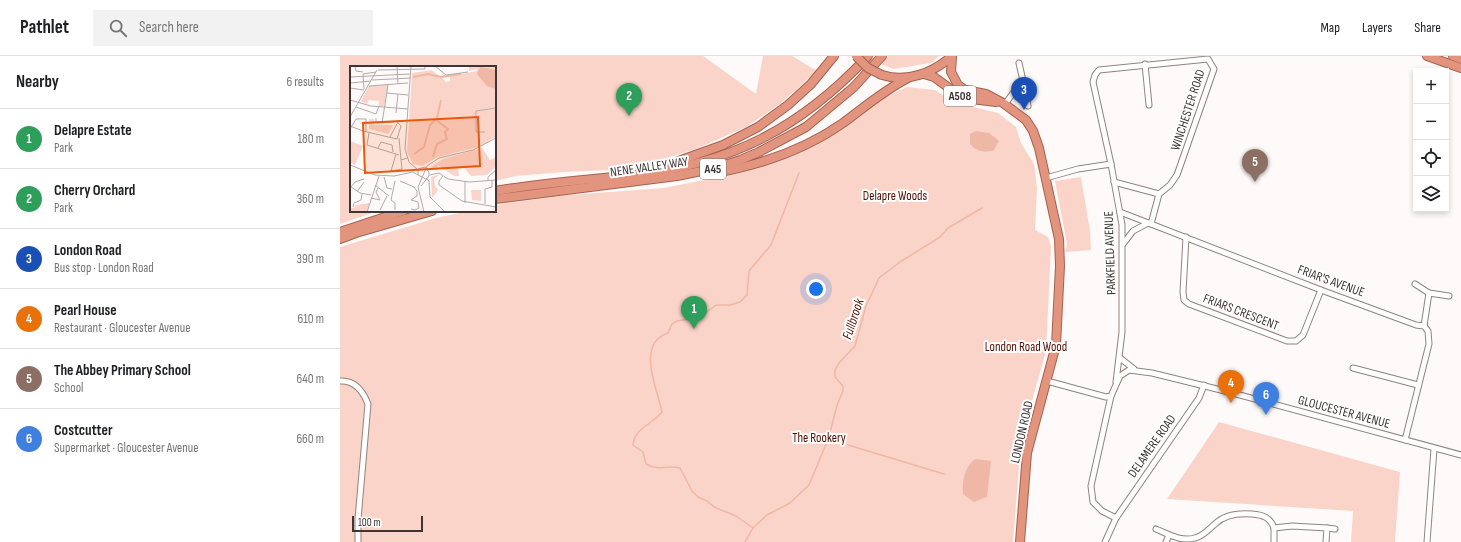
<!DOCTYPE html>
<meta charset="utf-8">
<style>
:root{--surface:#fff;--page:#f2f2f2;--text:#202124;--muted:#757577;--line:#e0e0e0;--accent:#7c3aed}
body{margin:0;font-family:"Sofia Sans Condensed",sans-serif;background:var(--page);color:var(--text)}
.controls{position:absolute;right:12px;top:12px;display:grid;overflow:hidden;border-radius:0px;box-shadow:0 2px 6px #0003}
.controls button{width:36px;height:36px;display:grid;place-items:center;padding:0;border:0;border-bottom:1px solid var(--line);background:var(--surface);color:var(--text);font:20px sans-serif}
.scale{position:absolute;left:12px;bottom:10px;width:71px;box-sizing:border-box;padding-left:4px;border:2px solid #3d3634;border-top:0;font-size:11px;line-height:14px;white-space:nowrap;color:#3d3634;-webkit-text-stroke:3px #fff;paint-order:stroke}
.you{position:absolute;left:476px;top:233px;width:14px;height:14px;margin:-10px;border:3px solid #fff;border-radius:50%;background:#1a73e8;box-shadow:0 0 0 6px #1a73e833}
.badge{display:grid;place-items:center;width:26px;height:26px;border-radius:50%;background:var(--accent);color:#fff;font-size:13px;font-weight:700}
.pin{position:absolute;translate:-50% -33px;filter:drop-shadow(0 1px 2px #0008)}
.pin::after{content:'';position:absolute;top:21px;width:14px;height:12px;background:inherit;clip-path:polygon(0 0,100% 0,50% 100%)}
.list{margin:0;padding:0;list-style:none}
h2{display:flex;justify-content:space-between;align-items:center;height:52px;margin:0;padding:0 16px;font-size:17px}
h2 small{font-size:13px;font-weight:400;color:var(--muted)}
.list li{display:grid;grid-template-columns:26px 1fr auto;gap:12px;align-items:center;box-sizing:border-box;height:60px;padding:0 16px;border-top:1px solid var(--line)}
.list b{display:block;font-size:15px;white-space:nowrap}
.list p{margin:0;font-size:13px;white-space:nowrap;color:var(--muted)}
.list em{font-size:13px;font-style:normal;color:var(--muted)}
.icon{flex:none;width:22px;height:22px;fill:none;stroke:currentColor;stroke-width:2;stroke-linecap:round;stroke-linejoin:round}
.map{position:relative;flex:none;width:1121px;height:486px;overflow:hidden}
header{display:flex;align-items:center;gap:24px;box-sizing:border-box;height:56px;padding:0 20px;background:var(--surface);border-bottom:1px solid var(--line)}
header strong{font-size:19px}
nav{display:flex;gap:22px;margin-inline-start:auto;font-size:14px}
.search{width:280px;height:36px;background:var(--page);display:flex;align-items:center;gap:10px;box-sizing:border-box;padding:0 14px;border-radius:0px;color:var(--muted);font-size:15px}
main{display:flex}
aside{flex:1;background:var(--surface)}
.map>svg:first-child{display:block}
</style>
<header>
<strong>Pathlet</strong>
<div class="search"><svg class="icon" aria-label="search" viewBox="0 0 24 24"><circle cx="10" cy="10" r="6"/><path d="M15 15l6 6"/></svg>Search here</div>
<nav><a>Map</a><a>Layers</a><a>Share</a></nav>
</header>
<main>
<aside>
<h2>Nearby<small>6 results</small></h2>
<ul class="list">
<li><span class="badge" style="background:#2e9e5b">1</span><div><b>Delapre Estate</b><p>Park</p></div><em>180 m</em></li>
<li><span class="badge" style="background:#2e9e5b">2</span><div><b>Cherry Orchard</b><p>Park</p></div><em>360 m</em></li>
<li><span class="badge" style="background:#1a4fb4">3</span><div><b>London Road</b><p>Bus stop · London Road</p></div><em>390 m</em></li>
<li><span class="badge" style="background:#e8710a">4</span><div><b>Pearl House</b><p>Restaurant · Gloucester Avenue</p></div><em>610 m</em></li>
<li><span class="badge" style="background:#8d6e63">5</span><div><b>The Abbey Primary School</b><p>School</p></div><em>640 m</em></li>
<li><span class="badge" style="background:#3f7fe0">6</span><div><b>Costcutter</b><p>Supermarket · Gloucester Avenue</p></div><em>660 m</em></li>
</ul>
</aside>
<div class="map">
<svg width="1121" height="486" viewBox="0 0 1121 486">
<rect width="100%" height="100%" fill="#fefaf9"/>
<g fill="#fad4c9">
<path d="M0,0H363L416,38L423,0H452L477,15L440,48L406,71L356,93L290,113L224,116L176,120L155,125V11H11V155H38L0,168Z"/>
<path d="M548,0H599L591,7L553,13L541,8Z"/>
<path d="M567,31L595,34L610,44L621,48L658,57L676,71L681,87L694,108L697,132L695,174L708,181L711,190L706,295L681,384L673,486H0V191L96,162L129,155H155V149L161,148L229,139L324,132L405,116L468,92L539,44Z"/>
<path d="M741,121L750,175L751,194L725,196L727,188L715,125Z"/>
<path d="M879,366L1060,416L1055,486H1011L1013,455L827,443Z"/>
</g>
<g fill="#efb7a6">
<path d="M636,75L649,77L659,85L653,95C643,96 637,96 630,88V78Z"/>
<path d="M635,403L651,405L647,441L634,446L623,438C622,425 624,412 635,403Z"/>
</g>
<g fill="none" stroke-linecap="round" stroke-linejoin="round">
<g stroke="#efb7a6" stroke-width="1.5">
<path d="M508,389L604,418"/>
<path d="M413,472L396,460L374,451L367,445L358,441L352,435L340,412C328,408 320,416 306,408L303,396L293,389C295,371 311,370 322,356C318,334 295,288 328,277L332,268L337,265L360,261L376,249H390L400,246L407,239L409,215L431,189L459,117"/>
<path d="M405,486L413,472L427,459L450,447L469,429L489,381L497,349L503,335V330L495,321V314L499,307L515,290L526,250L539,222L560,206L600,181L608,172L642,152"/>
</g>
<defs>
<g id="minor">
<path d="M679,7L687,43"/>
<path d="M805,8L809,49"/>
<path d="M681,44L687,43L688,50"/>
<path d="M665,48L682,25"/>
<path d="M771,108L753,26L755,19L759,14L868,3L874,13L837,119L830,129L819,138L811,168"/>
<path d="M706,122L738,113L771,108L782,169V276L776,326"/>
<path d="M774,126L819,138"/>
<path d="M780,156L981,234L1076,269L1084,270L1088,275L1089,288L1065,384"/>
<path d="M846,181L843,236L844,244L849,248L947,285H956L963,279L981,234"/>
<path d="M783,188L793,175L808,167"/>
<path d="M1075,228L1089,237"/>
<path d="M1084,270L1089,237L1109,240"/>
<path d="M780,302L794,313"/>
<path d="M1013,312L1078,329"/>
<path d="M0,325C15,324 23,335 28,348L18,463V486"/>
<path d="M707,325L766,341L771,340"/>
<path d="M776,462L762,455L753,446L751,430L771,340L780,320L789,314L812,317L885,335L1121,399"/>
<path d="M987,472L995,473"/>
<path d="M816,473C828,478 841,486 855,482C863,480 868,474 875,468C885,458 899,457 912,458C923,459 930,461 934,472L952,470L987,472L986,486"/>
<path d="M765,486L776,462L859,342L864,329"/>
<path d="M826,486L829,479"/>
<path d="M934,486V472"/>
<path d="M1087,486L1094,393"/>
</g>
<g id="trunk">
<path d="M612,0L611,16L618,29L625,34L646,38L663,47L686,64L693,75L699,92L719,183L720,210L716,289L687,397L680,486"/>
<path d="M1087,0L1121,12"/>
<path d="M1113,0L1121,3"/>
<path d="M584,18L594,21L623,42L656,46"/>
<path d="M542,19C567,27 593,17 612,0"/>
<path d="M330,108L383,89L418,71L448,49L471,28L494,0"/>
<path d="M370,118C417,110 463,95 503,67C526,50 543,35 568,22"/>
<path d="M155,135C201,127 247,124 293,119C391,108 461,72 528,0"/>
<path d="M155,143L337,120L376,112L400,104L419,96L466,71L514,31L542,0"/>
<path d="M0,176L63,155"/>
<path d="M0,183L16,177L92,155"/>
</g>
</defs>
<use href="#minor" stroke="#91827d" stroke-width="7"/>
<use href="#trunk" stroke="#a4624f" stroke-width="10"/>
<use href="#minor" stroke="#fff" stroke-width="5"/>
<use href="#trunk" stroke="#e2947e" stroke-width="8"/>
<defs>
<path id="trunk-bridge" d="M516,0L528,12L542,19"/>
</defs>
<use href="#trunk-bridge" stroke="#a4624f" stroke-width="10" stroke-linecap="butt"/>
<use href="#trunk-bridge" stroke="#e2947e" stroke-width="8"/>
</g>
<g text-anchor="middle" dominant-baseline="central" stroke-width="4" stroke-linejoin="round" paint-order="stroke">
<g fill="#fff" stroke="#777271" stroke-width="1">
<rect x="604" y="30" width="32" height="20" rx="3"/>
<rect x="360" y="103" width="26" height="20" rx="3"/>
</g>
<g font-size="12" font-weight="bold" fill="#3d3634">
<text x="620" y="40">A508</text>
<text x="373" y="113">A45</text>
</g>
<g font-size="13" fill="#3d3634" stroke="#fff">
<text transform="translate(848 54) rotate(-72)">WINCHESTER ROAD</text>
<text transform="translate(309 111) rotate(-8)">NENE VALLEY WAY</text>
<text transform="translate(770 197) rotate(-92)">PARKFIELD AVENUE</text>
<text transform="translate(991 225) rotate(20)">FRIAR'S AVENUE</text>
<text transform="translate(901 256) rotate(21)">FRIARS CRESCENT</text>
<text transform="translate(1004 356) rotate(15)">GLOUCESTER AVENUE</text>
<text transform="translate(682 376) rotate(-77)">LONDON ROAD</text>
<text transform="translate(812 390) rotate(-55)">DELAMERE ROAD</text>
</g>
<g font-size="13" fill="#4f0e00" stroke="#fff">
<text x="555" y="140">Delapre Woods</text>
<text x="686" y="291">London Road Wood</text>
<text x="479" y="382">The Rookery</text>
</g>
<g font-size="14" font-style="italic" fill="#541400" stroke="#fff">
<text transform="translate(513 263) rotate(-72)">Fullbrook</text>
</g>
</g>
<g transform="translate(10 10)">
<rect width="146" height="146" fill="#fefaf9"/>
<path d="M119,0H146V70L132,80L88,91L72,100L63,98L57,86L62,7L81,4L91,11L95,9L93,13L96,16L100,15V10L127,5V3L119,5ZM38,19L34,40H29V35L19,34L17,38L11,35L19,20ZM19,53H24V59H43L38,68L19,63ZM0,75L13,80L5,99L0,97ZM132,82L140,94L146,91V100L137,109L121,110L114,102L108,103L109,110H104L88,99L87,105L81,101L93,93ZM90,108L84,113L85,120L88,124L82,132L81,111ZM121,124H131V135L122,134ZM20,137L16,146H0V142H4L6,139Z" fill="#fad4c9"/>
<path d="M130,1L146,4V23L137,20L127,8Z" fill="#efb7a6"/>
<path fill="none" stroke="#efb7a6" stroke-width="2" d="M63,11L78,8L91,11L111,8M64,88L74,81L80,59L87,52L91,34M83,91L87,78L97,73L95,66L98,63L86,54"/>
<path fill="none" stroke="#b1acaa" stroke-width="1" d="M5,0L6,5L13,6M47,0L48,18M61,0L55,83L59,96L68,104M85,0L96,9L118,6M28,4L75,3V0M0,11L60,8M22,14L61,12M0,17L21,15M19,20L58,17M0,22L14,24M14,23L13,8L26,6M37,27L58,29M0,34L21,40L58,43M6,41L26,48L29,40M46,47L48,28M0,51L27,4M26,52V57L44,56M32,57L38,19M0,60L13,65L47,73L51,60L48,57M0,63L6,53H16V66M135,66H126V45L146,42M19,67L17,79L49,89M40,71L49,54M49,72L51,94L57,92M28,82L31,76L42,79L43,86M46,88L41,105L52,103L51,94M0,99L25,109L44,110L63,106L68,109M80,109L89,107L98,113L119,116L146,114M93,110L89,115V119L112,135L146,141M34,111L37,122L42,123M76,112L79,115L80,131L95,146M138,114V111L146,104M50,115L64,121L67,125V130L61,134L68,136L69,142L65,144L61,143M115,115V137M25,119L39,130M0,120L10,127L21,129M71,120L79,110V106L75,101L68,103V109L76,113M1,121L5,116L14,113M7,126L14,116M21,132L30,134L26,126L28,122M135,138V123L142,121V115M3,141L4,137L11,134L12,128M30,144L37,130M45,144V137L41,134L45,115M17,146L29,110M74,146L68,121L77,100L89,92L123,84L146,72"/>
<path fill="#e8590c" fill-opacity="0.15" stroke="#e8590c" stroke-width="2" d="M128,51L130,100L15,107L13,57Z"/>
<rect width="146" height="146" fill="none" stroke="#3d3634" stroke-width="2"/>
</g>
</svg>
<div class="controls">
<button>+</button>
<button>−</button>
<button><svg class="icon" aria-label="locate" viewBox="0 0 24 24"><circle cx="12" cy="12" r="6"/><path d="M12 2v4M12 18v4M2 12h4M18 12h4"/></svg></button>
<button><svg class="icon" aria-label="layers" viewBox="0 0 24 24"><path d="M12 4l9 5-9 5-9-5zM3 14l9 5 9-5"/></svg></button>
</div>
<div class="scale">100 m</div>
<div class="you"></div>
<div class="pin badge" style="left:354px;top:273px;background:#2e9e5b">1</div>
<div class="pin badge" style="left:289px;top:60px;background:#2e9e5b">2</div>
<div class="pin badge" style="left:684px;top:54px;background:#1a4fb4">3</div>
<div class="pin badge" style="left:891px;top:347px;background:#e8710a">4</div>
<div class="pin badge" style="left:915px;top:126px;background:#8d6e63">5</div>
<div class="pin badge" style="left:926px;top:359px;background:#3f7fe0">6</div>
</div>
</main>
